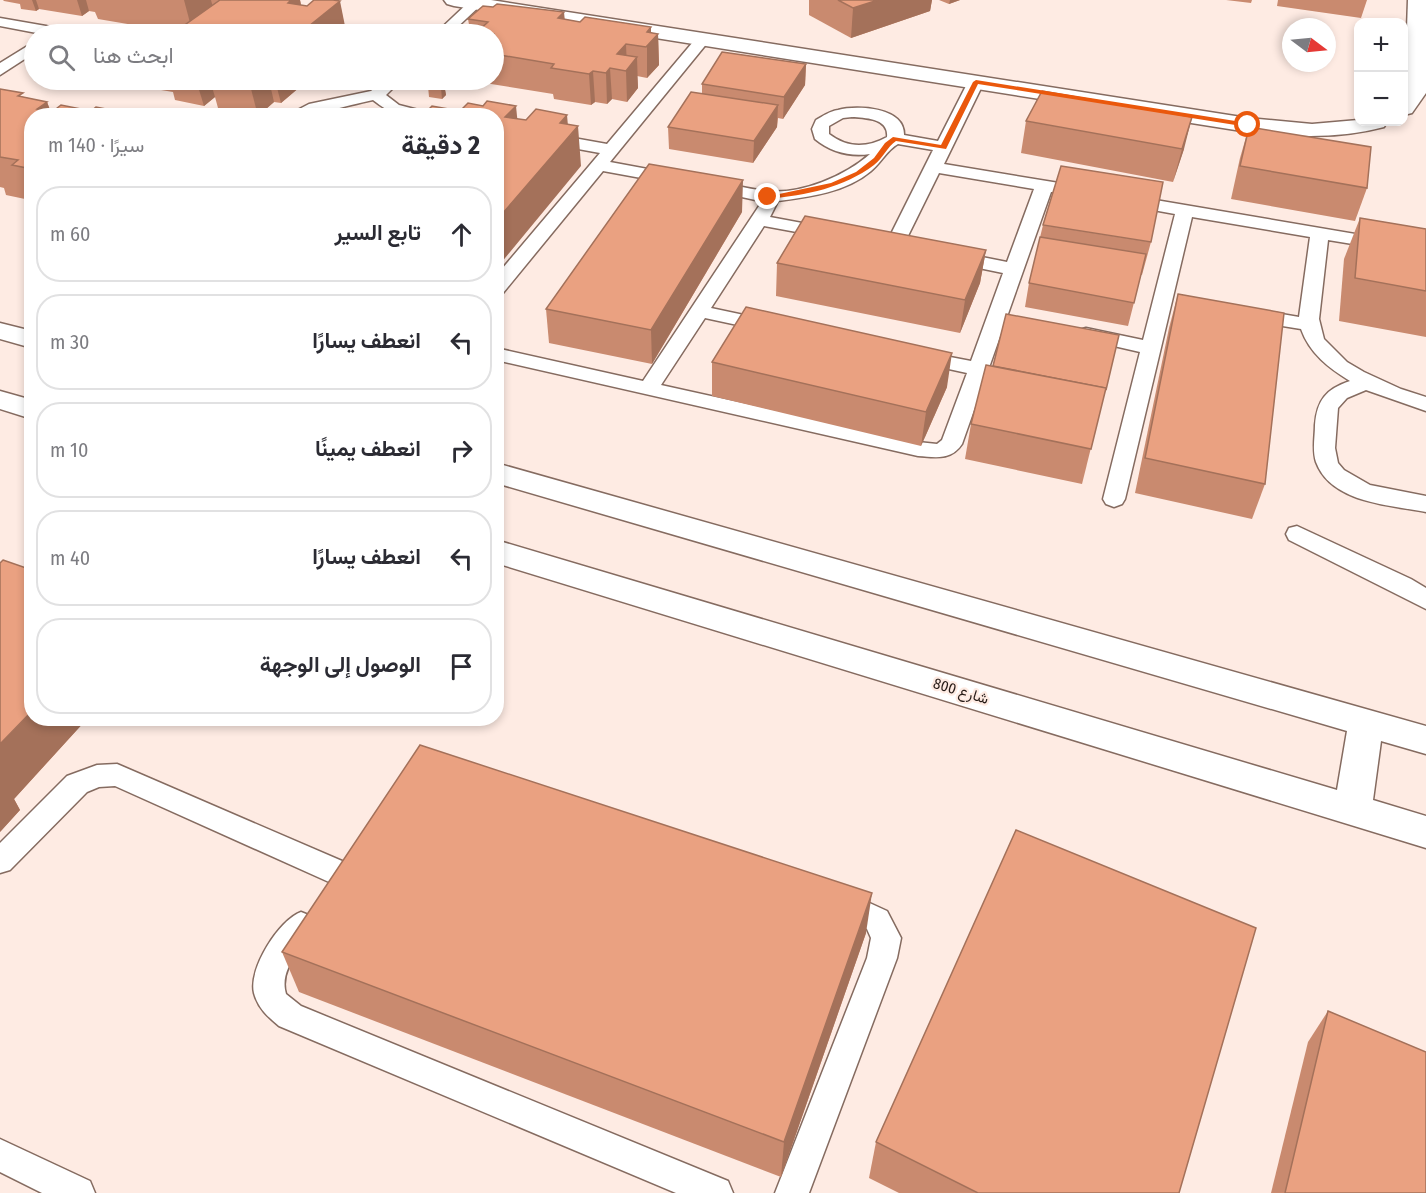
<!DOCTYPE html>
<html lang="ar">
<meta charset="utf-8">
<style>
:root{--surface:#fff;--page:#f7f7f7;--text:#2b2b33;--muted:#7c7c81;--line:#e1e1e2}
body{margin:0;font-family:"Fira Sans Condensed",Vazirmatn,sans-serif;background:var(--page);color:var(--text);direction:rtl}
.controls{position:absolute;right:18px;top:18px;display:grid;overflow:hidden;border-radius:12px;box-shadow:0 3px 9px #0003}
.controls button{width:54px;height:54px;display:grid;place-items:center;padding:0;border:0;border-bottom:2px solid var(--line);background:var(--surface);color:var(--text);font:30px sans-serif}
.compass{position:absolute;left:1282px;top:18px;width:54px;height:54px;border-radius:50%;background:var(--surface);box-shadow:0 3px 9px #0003;rotate:106deg}
.stop{position:absolute;width:18px;height:18px;margin:-14px;border:4px solid #ea580c;border-radius:50%;background:#fff}
.stop.end{background:#ea580c;border-color:#fff;box-shadow:0 2px 6px #0008}
.list{margin:0;padding:0;list-style:none}
h2{display:flex;justify-content:space-between;align-items:center;height:78px;margin:0;padding:0 24px;font-size:26px}
h2 small{font-size:20px;font-weight:400;color:var(--muted)}
.list li{display:grid;grid-template-columns:39px 1fr auto;gap:18px;align-items:center;box-sizing:border-box;height:96px;margin:0 12px 12px;padding:0 12px;border:2px solid var(--line);border-radius:24px}
.list b{display:block;font-size:22px;white-space:nowrap}
.list em{font-size:20px;font-style:normal;color:var(--muted)}
.icon{flex:none;width:33px;height:33px;fill:none;stroke:currentColor;stroke-width:2;stroke-linecap:round;stroke-linejoin:round}
.map{position:relative;flex:none;width:1426px;height:1193px;overflow:hidden;direction:ltr}
.search{position:absolute;background:var(--surface);box-shadow:0 3px 9px #0003;left:24px;top:24px;width:480px;height:66px;display:flex;align-items:center;gap:15px;box-sizing:border-box;padding:0 21px;border-radius:33px;color:var(--muted);font-size:22px}
.panel{position:absolute;background:var(--surface);box-shadow:0 3px 9px #0003;left:24px;top:108px;width:480px;height:618px;border-radius:24px;direction:rtl}
.map>svg:first-child{display:block}
</style>
<div class="map">
<svg width="1426" height="1193" viewBox="0 0 1426 1193">
<rect width="100%" height="100%" fill="#feebe3"/>
<g fill="none" stroke-linecap="round" stroke-linejoin="round">
<defs>
<g id="lane">
<path d="M471,0H481L483,3L450,34H435Z"/>
<path d="M0,18L46,26L52,28L56,34H42L0,26Z"/>
<path d="M703,35L710,39L708,42L610,162L680,175L683,179L680,183L674,184L603,171L503,293L496,295V276L600,153L496,134V124L607,144L698,36Z"/>
<path d="M34,42V53L0,75V63Z"/>
<path d="M976,77L984,82L944,164L1059,183L1065,184L1068,188L1065,192H1051L962,444C951,461 935,457 918,456L496,360V348L643,381L761,203L760,201L705,189L702,185L705,181L711,180C729,184 748,189 766,191C801,195 845,176 870,154C850,157 831,152 815,139L812,129L816,120C823,116 830,111 838,110C857,105 905,107 904,135L938,141L968,82ZM852,117C865,118 889,118 887,137C867,148 847,148 829,134V126L843,118ZM898,144L933,150L885,246L888,250H900L903,246L939,173L1034,189L1007,262L952,251L945,253L943,257L945,261L1003,273L971,361L919,351L912,353L909,357L912,361L967,373L942,440L937,444L918,442L661,385L705,318L770,332L777,330L780,326L777,322L711,308L764,226L829,238L835,237L838,233L835,229L829,228L770,217L778,201C810,197 846,192 871,171C881,163 887,150 898,144Z"/>
<path d="M384,80H401L386,95L399,105L430,113L432,116C404,116 396,118 373,100C344,106 315,116 286,116L309,104L371,91Z"/>
<path d="M1126,195L1426,246V256L1328,240L1319,319L1324,339L1347,362L1364,372L1401,389L1426,397V411L1366,390L1347,398L1338,408L1335,448L1338,463L1344,470L1370,485L1426,496V512C1390,505 1331,503 1316,462C1312,450 1315,437 1315,425C1317,400 1326,389 1350,381C1329,368 1310,354 1301,329L1252,321L1245,319L1242,315L1245,311L1252,309L1299,317L1310,237L1192,217L1125,499L1122,504L1114,507L1106,504L1103,499L1140,352L1079,338L1076,334L1079,330L1086,328L1143,340L1175,214L1120,204L1117,200L1120,196Z"/>
<path d="M1297,526L1411,579L1426,588V609L1289,540L1286,534L1289,528Z"/>
<path d="M117,764L349,864L353,873L349,882L339,885L329,882L115,786L99,787L87,792L10,870L0,873V843L67,776L97,765Z"/>
<path d="M839,889L887,911L901,938L897,958L809,1193H775L867,958L871,938L867,929L829,911L824,902L829,893Z"/>
<path d="M301,912L311,916L316,925C305,947 278,967 286,994L301,1006L728,1181L733,1193H676L279,1026C268,1017 258,1008 254,993C248,969 279,920 301,912Z"/>
<path d="M0,1139L90,1181L95,1193H42L0,1172Z"/>
</g>
<g id="street">
<path d="M444,0H491L1248,118L1312,124L1358,120V122H1387L1384,127C1338,139 1295,137 1248,132L454,6L447,4Z"/>
<path d="M1408,0H1426V93L1412,113L1404,115Z"/>
<path d="M0,323L32,331V348L0,339Z"/>
<path d="M0,391L32,400V419L0,409Z"/>
<path d="M496,463L1426,726V754L1381,741L1373,800L1426,816V848L496,563V540L1337,790L1347,731L496,483Z"/>
</g>
</defs>
<use href="#lane" stroke="#856b60" stroke-width="3"/>
<use href="#street" stroke="#856b60" stroke-width="3"/>
<use href="#lane" fill="#fff" fill-rule="evenodd"/>
<use href="#street" fill="#fff" fill-rule="evenodd"/>
</g>
<g fill="#c98a6f">
<path d="M3,0H300L301,5L346,31L175,32L98,19L95,12L89,11L82,16L39,9L36,11L21,9L20,4L4,1Z"/>
<path d="M809,0H932L930,11L851,38L809,15Z"/>
<path d="M939,0H960L949,4Z"/>
<path d="M1226,0H1252L1251,3Z"/>
<path d="M1278,0H1367L1361,18L1277,6Z"/>
<path d="M468,19H565L580,22L651,27V33L658,34L659,65L647,78L637,76L638,88L627,102L612,99L607,104L595,102L591,105L554,99L553,94L466,80H494V34L470,30Z"/>
<path d="M806,64L805,85L783,119L778,118L777,127L753,163L669,149L668,127L702,93V84Z"/>
<path d="M147,80H300L301,86L281,103L274,102L258,116L218,108L215,97L204,106L175,100L173,92L149,88Z"/>
<path d="M444,84L446,95L442,99L429,97L428,86Z"/>
<path d="M0,89L24,97L47,102L51,112L91,111L132,114V116H32V207L28,206L25,199L6,195L4,188L0,187Z"/>
<path d="M1026,121L1184,149L1173,182L1021,153Z"/>
<path d="M1249,127L1367,188L1355,221L1231,199L1240,158Z"/>
<path d="M742,212L652,364L549,343L546,309Z"/>
<path d="M1360,218L1426,229V337L1339,321L1344,259Z"/>
<path d="M1043,225L1151,242L1142,275H1141L1128,326L1025,307L1029,283Z"/>
<path d="M986,250L980,283L960,333L776,296L777,263Z"/>
<path d="M1178,294L1265,484L1252,519L1135,493L1169,328Z"/>
<path d="M1119,335L1082,484L965,459L971,424L993,366Z"/>
<path d="M712,362L947,387L921,446L712,396Z"/>
<path d="M32,718H104L98,725L86,720L14,799L20,810L0,832Z"/>
<path d="M866,933L781,1177L299,992L282,952Z"/>
<path d="M1328,1011L1426,1193H1271L1308,1042Z"/>
<path d="M876,1142L1179,1193H899L869,1178Z"/>
</g>
<g fill="#a4715a">
<path d="M32,0H36L39,9L36,11Z"/>
<path d="M77,0H86L89,11L82,16Z"/>
<path d="M184,0H211L216,19L193,34Z"/>
<path d="M291,0H300L305,24L288,3Z"/>
<path d="M878,0H932L930,11L851,38L853,8Z"/>
<path d="M950,0H960L949,4Z"/>
<path d="M340,1L346,31L341,34H299Z"/>
<path d="M564,12L567,42L558,18Z"/>
<path d="M651,27V42L658,34L659,65L647,78V32Z"/>
<path d="M626,44L627,69L637,57L638,88L627,102L626,71L617,54Z"/>
<path d="M806,64L805,85L783,119L784,97Z"/>
<path d="M610,68L612,99L607,104L606,73Z"/>
<path d="M593,71L595,102L591,105L589,74Z"/>
<path d="M196,80H210L215,97L204,106Z"/>
<path d="M256,80H269L274,102L258,116L250,85Z"/>
<path d="M275,80H300L301,86L281,103Z"/>
<path d="M444,84L446,95L442,99L441,88Z"/>
<path d="M47,102L52,116L37,109Z"/>
<path d="M778,105L777,127L753,163L754,141Z"/>
<path d="M516,106L520,146L505,117Z"/>
<path d="M567,115L569,137L578,126L581,166L496,269V221L560,123Z"/>
<path d="M1192,117L1184,149L1173,182L1182,149Z"/>
<path d="M743,180L742,212L652,364L651,330Z"/>
<path d="M986,250L980,283L960,333L965,300Z"/>
<path d="M952,353L947,387L921,446L926,412Z"/>
<path d="M32,711V718H85L86,720L14,799L20,810L0,832V744Z"/>
<path d="M95,718H104L98,725Z"/>
<path d="M872,893L866,933L781,1177L784,1142Z"/>
</g>
<g fill="#eaa181" stroke="#a4715a" stroke-width="1.5">
<path d="M220,0H291L288,3L307,6L314,0H333L340,1L299,34H172Z"/>
<path d="M838,0H878L853,8Z"/>
<path d="M497,4L564,12L558,18L580,22L585,17L651,27L647,32L658,34L646,47L626,44L617,54L637,57L626,71L610,68L606,73L593,71L589,74L551,68L554,64L494,54V34H452L459,28L478,31L488,22L468,19L483,6L493,7Z"/>
<path d="M722,52L806,64L784,97L702,84Z"/>
<path d="M222,80H256L250,85Z"/>
<path d="M432,82L444,84L441,88L428,86Z"/>
<path d="M0,89L23,93L18,96L47,102L37,109L52,112L61,105L91,111L96,107L132,114L130,116H32V169L12,165L18,160L0,157Z"/>
<path d="M1042,91L1192,117L1182,149L1026,121Z"/>
<path d="M691,92L778,105L754,141L668,127Z"/>
<path d="M487,101L516,106L505,117L526,120L536,109L567,115L560,123L578,126L496,221V116H422L432,106L460,111L468,103L483,106Z"/>
<path d="M1249,127L1371,147L1367,188L1240,166Z"/>
<path d="M649,164L743,180L651,330L546,309Z"/>
<path d="M1061,166L1163,182L1151,242L1043,225Z"/>
<path d="M805,216L986,250L965,300L777,263Z"/>
<path d="M1360,218L1426,229V291L1355,278Z"/>
<path d="M1040,237L1146,254L1134,303L1029,283Z"/>
<path d="M1178,294L1284,313L1265,484L1145,458Z"/>
<path d="M746,307L952,353L926,412L712,362Z"/>
<path d="M1006,314L1119,335L1106,390V388L993,366Z"/>
<path d="M986,365L1106,388L1091,449L971,424Z"/>
<path d="M3,560L32,570V711L0,744V563Z"/>
<path d="M420,745L872,893L784,1142L282,952Z"/>
<path d="M1016,830L1256,928L1179,1193H978L876,1142Z"/>
<path d="M1328,1011L1426,1052V1193H1285Z"/>
</g>
<path fill="#ea580c" d="M976,80L1248,123L1252,125L1248,127L978,84L946,149L896,141C887,147 883,158 874,165C843,188 807,195 768,199L765,197L831,183L856,172L874,158L885,143L893,137L941,145L973,82Z"/>
<g text-anchor="middle" dominant-baseline="central" stroke-width="4.5" stroke-linejoin="round" paint-order="stroke">
<g font-size="15" fill="#271c18" stroke="#feebe3">
<text transform="translate(961 691) rotate(17)">شارع 800</text>
</g>
</g>
</svg>
<div class="controls">
<button>+</button>
<button>−</button>
</div>
<svg class="compass" viewBox="-18 -18 36 36"><path d="M0-13l5 13h-10z" fill="#e53935"/><path d="M0 13l5-13h-10z" fill="#7c7c81"/></svg>
<div class="stop" style="left:1248px;top:125px"></div>
<div class="stop end" style="left:768px;top:197px"></div>
<div class="search"><svg class="icon" aria-label="search" viewBox="0 0 24 24"><circle cx="10" cy="10" r="6"/><path d="M15 15l6 6"/></svg>ابحث هنا</div>
<section class="panel">
<h2>2 دقيقة<small>سيرًا · 140 m</small></h2>
<ul class="list">
<li><svg class="icon" aria-label="ahead" viewBox="0 0 24 24"><path d="M12 20V5M6 11l6-6 6 6"/></svg><div><b>تابع السير</b></div><em>60 m</em></li>
<li><svg class="icon" aria-label="left" viewBox="0 0 24 24"><path d="M17 20v-9H6M10 6l-5 5 5 5"/></svg><div><b>انعطف يسارًا</b></div><em>30 m</em></li>
<li><svg class="icon" aria-label="right" viewBox="0 0 24 24"><path d="M7 20v-9h11M14 6l5 5-5 5"/></svg><div><b>انعطف يمينًا</b></div><em>10 m</em></li>
<li><svg class="icon" aria-label="left" viewBox="0 0 24 24"><path d="M17 20v-9H6M10 6l-5 5 5 5"/></svg><div><b>انعطف يسارًا</b></div><em>40 m</em></li>
<li><svg class="icon" aria-label="arrive" viewBox="0 0 24 24"><path d="M6 21V4h12l-3 4 3 4H6"/></svg><div><b>الوصول إلى الوجهة</b></div></li>
</ul>
</section>
</div>
